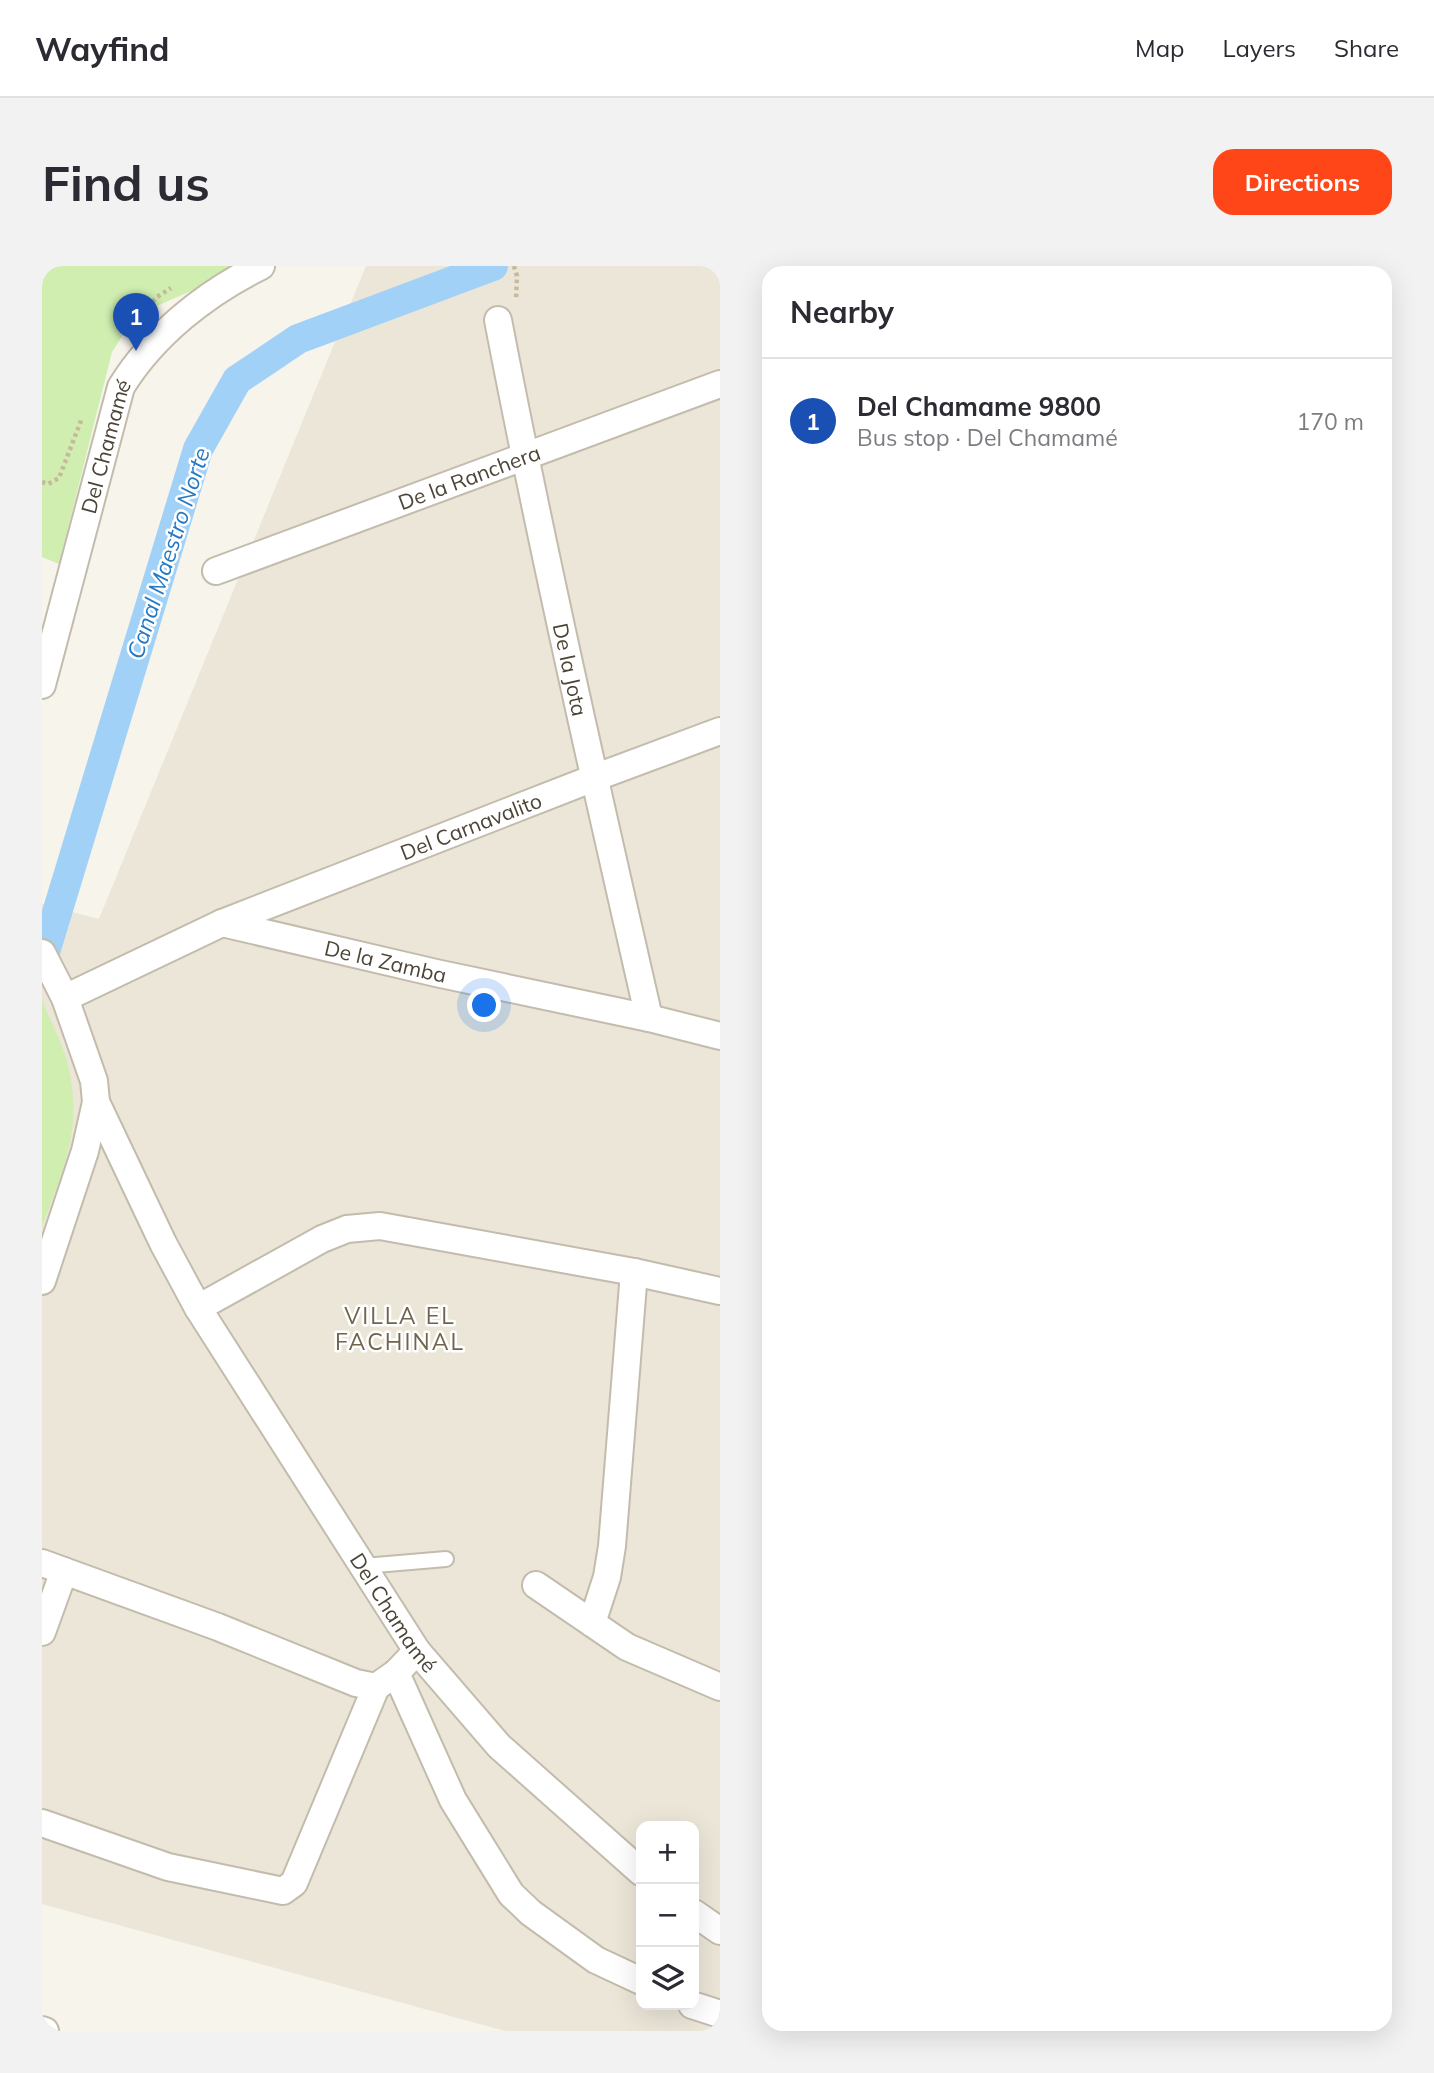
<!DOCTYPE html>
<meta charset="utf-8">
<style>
:root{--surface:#fff;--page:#f2f2f3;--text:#2b2b33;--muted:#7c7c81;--line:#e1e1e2;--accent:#ff4619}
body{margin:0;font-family:Mulish,sans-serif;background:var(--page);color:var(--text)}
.controls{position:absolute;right:21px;bottom:21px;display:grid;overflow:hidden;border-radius:14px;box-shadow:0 7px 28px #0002}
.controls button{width:63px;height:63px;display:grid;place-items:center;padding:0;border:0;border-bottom:2px solid var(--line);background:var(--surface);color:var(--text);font:35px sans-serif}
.you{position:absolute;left:443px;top:740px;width:24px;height:24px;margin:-18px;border:5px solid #fff;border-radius:50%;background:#1a73e8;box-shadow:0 0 0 10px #1a73e833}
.badge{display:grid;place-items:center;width:46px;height:46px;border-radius:50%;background:var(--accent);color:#fff;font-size:23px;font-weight:700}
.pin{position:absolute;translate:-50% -58px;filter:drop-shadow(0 2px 4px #0008)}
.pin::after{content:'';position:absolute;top:37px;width:24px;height:21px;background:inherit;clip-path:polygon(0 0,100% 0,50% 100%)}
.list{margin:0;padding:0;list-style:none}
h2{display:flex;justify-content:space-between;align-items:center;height:91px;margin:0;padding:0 28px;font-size:30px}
h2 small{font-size:23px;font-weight:400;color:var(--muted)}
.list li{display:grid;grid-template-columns:46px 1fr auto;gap:21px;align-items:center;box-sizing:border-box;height:126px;padding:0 28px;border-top:2px solid var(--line)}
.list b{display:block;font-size:26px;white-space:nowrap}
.list p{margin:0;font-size:23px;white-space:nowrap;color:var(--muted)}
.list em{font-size:23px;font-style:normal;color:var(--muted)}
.icon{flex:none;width:38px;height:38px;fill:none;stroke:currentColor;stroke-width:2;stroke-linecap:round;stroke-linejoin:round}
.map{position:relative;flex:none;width:678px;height:1765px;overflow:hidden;border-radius:21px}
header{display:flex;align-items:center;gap:42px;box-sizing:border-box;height:98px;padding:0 35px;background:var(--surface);border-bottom:2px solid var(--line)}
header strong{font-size:33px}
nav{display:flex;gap:38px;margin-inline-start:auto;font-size:24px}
.intro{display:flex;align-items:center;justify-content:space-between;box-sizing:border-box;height:168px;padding:0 42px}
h1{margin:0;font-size:49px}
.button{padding:18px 32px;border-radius:21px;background:var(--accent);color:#fff;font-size:24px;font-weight:700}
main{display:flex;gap:42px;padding:0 42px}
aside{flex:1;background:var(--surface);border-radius:21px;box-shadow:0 7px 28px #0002}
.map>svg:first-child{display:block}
</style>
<header>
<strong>Wayfind</strong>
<nav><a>Map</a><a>Layers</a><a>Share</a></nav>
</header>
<div class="intro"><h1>Find us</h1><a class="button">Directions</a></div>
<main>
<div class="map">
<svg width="678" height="1765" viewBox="0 0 678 1765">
<rect width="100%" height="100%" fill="#f7f4eb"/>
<path fill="#ebe6d8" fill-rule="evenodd" d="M324,0H678V1765H463L0,1638V638L57,653ZM599,1560H652V1739H599Z"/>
<g fill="#cfeeb0">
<path d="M0,0H195L172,15L110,42L84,64L70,86L17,298L0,291Z"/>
<path d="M0,734C8,755 21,777 26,799C41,862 22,902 0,960Z"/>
</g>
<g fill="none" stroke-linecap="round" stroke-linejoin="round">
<path stroke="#a2d1f8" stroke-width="30" d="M0,696L156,183L195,114L256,73L451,0"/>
<defs>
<path id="lane" d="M322,1300L404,1293"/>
<g id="street">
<path id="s1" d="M456,54C501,288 554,520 607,752"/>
<path id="s2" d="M174,305L678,118"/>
<path id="s3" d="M0,419L79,121C111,69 164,27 219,0"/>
<path id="s4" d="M180,657L394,707L607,752L678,770"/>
<path d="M0,687L23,732L52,815L54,836L43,885L0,1015"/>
<path id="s5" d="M23,732L180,657L552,512L678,465"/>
<path id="s6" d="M54,836L121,977L156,1042L375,1385L457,1480L599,1606"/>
<path d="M156,1042L280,973L305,963L338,960L592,1006L678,1025"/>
<path d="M0,1297L176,1361L314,1417L334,1421L354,1407L375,1385"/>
<path d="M494,1319L585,1381L678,1421"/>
<path d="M550,1357L565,1311L570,1280L592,1006"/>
<path d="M0,1366L22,1305"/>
<path d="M354,1407L411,1534L469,1628L489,1647L554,1694L599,1715"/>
<path d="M0,1557L126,1601L241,1625L252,1617L334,1421"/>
<path d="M652,1647L678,1665"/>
<path d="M650,1739L678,1748"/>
<path d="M0,1764L3,1765"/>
</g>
</defs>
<use href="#lane" stroke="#c3bcac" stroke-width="18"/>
<use href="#street" stroke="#c3bcac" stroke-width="30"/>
<g stroke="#c7b99c" stroke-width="4.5" stroke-dasharray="3.5 3.5" stroke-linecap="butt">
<path d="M472,0L475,10L474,34"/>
<path d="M101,46L115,31L129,22"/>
<path d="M0,216L6,218L17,212L40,152"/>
</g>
<use href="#lane" stroke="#fff" stroke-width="14"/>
<use href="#street" stroke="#fff" stroke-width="26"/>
</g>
<g text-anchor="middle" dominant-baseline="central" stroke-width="5" stroke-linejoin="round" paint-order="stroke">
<g font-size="21" fill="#4c4537" stroke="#fff">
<text stroke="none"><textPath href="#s3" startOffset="247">Del Chamamé</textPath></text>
<text stroke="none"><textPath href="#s2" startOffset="270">De la Ranchera</textPath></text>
<text stroke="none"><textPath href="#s1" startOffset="357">De la Jota</textPath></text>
<text stroke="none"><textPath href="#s5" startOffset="441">Del Carnavalito</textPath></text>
<text stroke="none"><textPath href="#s4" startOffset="168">De la Zamba</textPath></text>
<text stroke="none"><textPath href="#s6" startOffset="592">Del Chamamé</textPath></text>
</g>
<g font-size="23" font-style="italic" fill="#2479c5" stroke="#fff">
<text transform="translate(126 287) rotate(-72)">Canal Maestro Norte</text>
</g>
<g font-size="23" letter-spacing="2" fill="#70644d" stroke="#fff">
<text x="358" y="1049">VILLA EL<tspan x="358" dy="26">FACHINAL</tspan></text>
</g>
</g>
</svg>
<div class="controls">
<button>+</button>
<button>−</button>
<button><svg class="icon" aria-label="layers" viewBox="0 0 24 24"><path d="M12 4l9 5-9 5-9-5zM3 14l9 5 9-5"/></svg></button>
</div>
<div class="you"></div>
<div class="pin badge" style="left:94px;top:85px;background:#1a4fb4">1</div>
</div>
<aside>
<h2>Nearby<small></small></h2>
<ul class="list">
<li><span class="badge" style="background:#1a4fb4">1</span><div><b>Del Chamame 9800</b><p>Bus stop · Del Chamamé</p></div><em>170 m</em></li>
</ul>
</aside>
</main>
